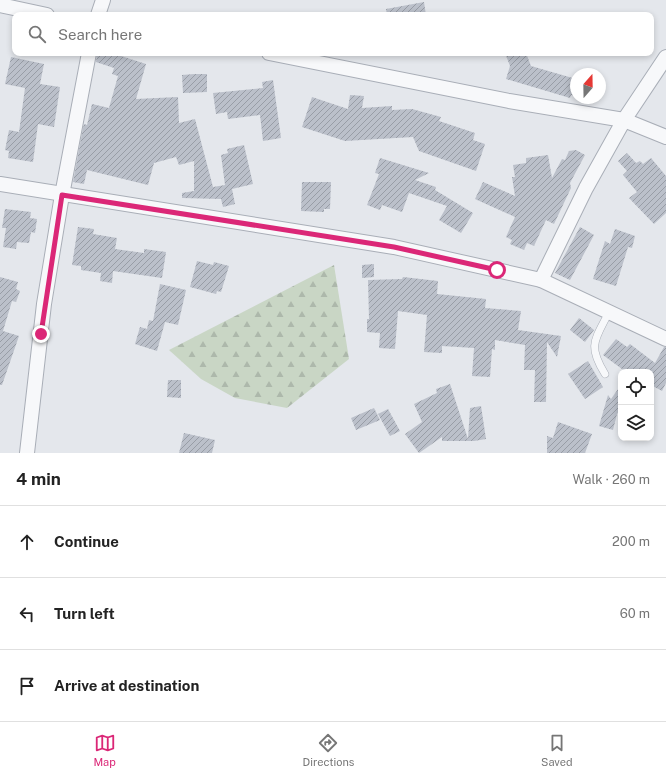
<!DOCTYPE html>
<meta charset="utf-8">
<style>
:root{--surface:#fff;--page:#f6f6f6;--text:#222;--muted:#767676;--line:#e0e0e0;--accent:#db2777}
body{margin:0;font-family:"Public Sans",sans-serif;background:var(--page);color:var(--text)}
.controls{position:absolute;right:12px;bottom:12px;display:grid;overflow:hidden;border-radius:8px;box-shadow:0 2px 6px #0003}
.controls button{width:36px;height:36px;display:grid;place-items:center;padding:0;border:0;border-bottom:1px solid var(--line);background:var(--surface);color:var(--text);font:20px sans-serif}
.compass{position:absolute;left:570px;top:68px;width:36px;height:36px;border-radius:50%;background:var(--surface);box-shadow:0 2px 6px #0003;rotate:20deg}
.stop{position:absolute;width:12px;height:12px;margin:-9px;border:3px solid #db2777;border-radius:50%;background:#fff}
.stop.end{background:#db2777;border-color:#fff;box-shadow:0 1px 4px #0008}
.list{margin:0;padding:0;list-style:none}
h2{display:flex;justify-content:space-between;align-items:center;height:52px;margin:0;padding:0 16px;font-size:17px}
h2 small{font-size:13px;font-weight:400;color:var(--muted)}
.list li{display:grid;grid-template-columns:26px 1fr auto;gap:12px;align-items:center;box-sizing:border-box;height:72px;padding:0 16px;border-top:1px solid var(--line)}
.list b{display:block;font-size:15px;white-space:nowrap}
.list em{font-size:13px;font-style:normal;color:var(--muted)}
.icon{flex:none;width:22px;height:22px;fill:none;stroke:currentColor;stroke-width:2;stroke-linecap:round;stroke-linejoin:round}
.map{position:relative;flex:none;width:666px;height:453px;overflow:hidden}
.search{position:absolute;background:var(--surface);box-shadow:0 2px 6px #0003;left:12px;right:12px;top:12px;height:44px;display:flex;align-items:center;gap:10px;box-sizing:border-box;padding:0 14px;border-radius:8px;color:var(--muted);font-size:15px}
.sheet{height:268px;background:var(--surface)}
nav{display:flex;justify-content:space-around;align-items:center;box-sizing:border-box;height:56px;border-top:1px solid var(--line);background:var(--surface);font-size:11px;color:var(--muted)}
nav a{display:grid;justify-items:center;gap:2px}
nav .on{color:var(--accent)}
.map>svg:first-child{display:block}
</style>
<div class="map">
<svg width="666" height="453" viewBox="0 0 666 453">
<defs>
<pattern id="forest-firs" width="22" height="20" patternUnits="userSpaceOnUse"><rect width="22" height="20" fill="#c9d6c5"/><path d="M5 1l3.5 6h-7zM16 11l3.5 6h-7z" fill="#adb8ab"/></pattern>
<pattern id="building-hatch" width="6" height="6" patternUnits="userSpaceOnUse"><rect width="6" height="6" fill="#bbc0ca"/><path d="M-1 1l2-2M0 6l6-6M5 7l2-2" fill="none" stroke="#989da6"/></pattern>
</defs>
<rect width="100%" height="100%" fill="#e4e7ec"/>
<path fill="url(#forest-firs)" d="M334,265L349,359L287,408L235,398L201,379L169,350Z"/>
<g fill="url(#building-hatch)">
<path d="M424,2L426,15H387L386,9Z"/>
<path d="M97,53H122L121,56L146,64L136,99L178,97L179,123L195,119L213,187L225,185L221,155L228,153L227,149L244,145L253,184L232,189L235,204L223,207L221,199L182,198V193L194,191V161L179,165L176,157L154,163L148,185L87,170L84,184L73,182L83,128L84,124L87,125L92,104L109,108L118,76L112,74L114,68L96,62Z"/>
<path d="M505,53H526L531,66L576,79V96L571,95L570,98L506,79L510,66Z"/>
<path d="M11,57L44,64L40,84L60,87L54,127L38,124L33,162L8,158L9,151L5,150L9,130L19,132L25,88L5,84Z"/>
<path d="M194,74H207V92L183,93L182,75Z"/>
<path d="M273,80L281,138L263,141L260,115L228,119L227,112L216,114L213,93L263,88L262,82Z"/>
<path d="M350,95L364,96L362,108L392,106V110L412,109L441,117L439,121L475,133L473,140L485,144L476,171L419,151L413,137L345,141L302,127L312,97L348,109Z"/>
<path d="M576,150L585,155L570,183L571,188L554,224L546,220L534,246L527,243L524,250L510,244L512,240L506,237L515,217L475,199L483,182L515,196L512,177H515L513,165L526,163V158L548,155L552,178L562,159L565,160L569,151Z"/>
<path d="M627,153L636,163L640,161L643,164L651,158L666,176V213L654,224L629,198L637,192L623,175L627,171L618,161Z"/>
<path d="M380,158L429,173L415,180L436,187L435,190L473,213L461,233L439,220L447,206L409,193L402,212L382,205L380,210L367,205L379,174L375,173Z"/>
<path d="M302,182H331L330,209H324V212L301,211Z"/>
<path d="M5,209L31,212L30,218L37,219L35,233L31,232L29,243L17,242L16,249L3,247L6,228H2Z"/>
<path d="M78,227L94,229L93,234L117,238L115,249L144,253V249L166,252L162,278L113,271L112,283L100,281L101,273L81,270V266L72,265Z"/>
<path d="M580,227L594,235L570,280L555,273Z"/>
<path d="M615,229L635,236L632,248L628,247L616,286L593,279L605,241L610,244Z"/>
<path d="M197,261L213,265L214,262L229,266L221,292L217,291L216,294L190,287Z"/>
<path d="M374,264V277L362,278V265Z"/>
<path d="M0,277L18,282L16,289L20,291L16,302L12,301L3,331L19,336L2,385H0Z"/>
<path d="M403,277L438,281L437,294L486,299L485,308L521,311L518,330L561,336L557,357L547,342L546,402H534L535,370H524L525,345L495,340V350L492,349L490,377L472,376L474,348L442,346V353L424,352L427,315L398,311L395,349L379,348L380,333L367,332V319H369L368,280L402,279Z"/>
<path d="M160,284L186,290L178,325L165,322L157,351L135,344L140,327L147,329L149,320L153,321Z"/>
<path d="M579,318L594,330L585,342L570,330Z"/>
<path d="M616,339L627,347L630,344L655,363L664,347H666V383L662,391L651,385V372H626L603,355Z"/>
<path d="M588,361L603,387L585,399L568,374Z"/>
<path d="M168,380H181V398L167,397Z"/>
<path d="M450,384L468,439L470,408L481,406L486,439L474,441H442V437L419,453L405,434L422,422L414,404L437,393L436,389Z"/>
<path d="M621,385V408L617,414L613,430L599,426L608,395L611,399Z"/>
<path d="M374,408L380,420L356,430L351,418Z"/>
<path d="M388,409L400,431L390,436L378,414Z"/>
<path d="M558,422L592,434L585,453H547V436L553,438Z"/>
<path d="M184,433L215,440L212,453H179Z"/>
</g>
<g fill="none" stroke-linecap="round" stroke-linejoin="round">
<defs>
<path id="service" d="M605,374C587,345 595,340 609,312"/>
<g id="minor">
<path d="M0,5L47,15"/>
<path d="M98,15L103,0"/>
<path d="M269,53L509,101L624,120L666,137"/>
<path d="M0,184L394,247L541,280L666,339"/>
<path d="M541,280L586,188L624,120L666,57"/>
<path d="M27,453L44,304L62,195L89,53"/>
</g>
</defs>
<use href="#service" stroke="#a9aeb7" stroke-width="8"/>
<use href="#minor" stroke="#a9aeb7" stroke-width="16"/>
<use href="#service" stroke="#f7f8fa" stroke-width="7"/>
<use href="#minor" stroke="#f7f8fa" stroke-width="14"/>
</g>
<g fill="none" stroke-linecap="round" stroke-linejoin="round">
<path stroke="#db2777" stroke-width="5" d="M41,334L62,195L394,247L497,270"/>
</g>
</svg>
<div class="controls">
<button><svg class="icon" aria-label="locate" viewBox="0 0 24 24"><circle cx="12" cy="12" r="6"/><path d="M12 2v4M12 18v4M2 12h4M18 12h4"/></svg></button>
<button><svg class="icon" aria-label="layers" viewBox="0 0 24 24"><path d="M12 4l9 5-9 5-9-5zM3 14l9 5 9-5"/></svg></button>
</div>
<svg class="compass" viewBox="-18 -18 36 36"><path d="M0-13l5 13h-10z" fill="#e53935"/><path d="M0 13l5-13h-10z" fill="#767676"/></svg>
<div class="stop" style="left:497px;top:270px"></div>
<div class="stop end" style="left:41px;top:334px"></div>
<div class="search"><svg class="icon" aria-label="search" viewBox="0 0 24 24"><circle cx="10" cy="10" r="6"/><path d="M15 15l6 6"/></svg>Search here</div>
</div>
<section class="sheet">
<h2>4 min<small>Walk · 260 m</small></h2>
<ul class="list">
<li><svg class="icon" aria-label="ahead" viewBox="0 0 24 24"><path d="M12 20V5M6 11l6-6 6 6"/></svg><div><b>Continue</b></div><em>200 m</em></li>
<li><svg class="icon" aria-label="left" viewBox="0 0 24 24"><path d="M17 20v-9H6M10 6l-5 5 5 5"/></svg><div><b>Turn left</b></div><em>60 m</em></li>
<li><svg class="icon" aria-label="arrive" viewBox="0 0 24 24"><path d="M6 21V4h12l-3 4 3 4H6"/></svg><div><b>Arrive at destination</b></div></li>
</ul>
</section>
<nav>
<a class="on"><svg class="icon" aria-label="map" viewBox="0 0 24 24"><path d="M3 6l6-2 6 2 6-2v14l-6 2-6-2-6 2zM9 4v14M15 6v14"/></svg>Map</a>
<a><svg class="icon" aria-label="directions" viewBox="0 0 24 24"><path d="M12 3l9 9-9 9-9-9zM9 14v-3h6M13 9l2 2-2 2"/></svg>Directions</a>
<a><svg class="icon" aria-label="saved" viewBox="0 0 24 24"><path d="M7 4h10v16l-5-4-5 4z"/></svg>Saved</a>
</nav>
